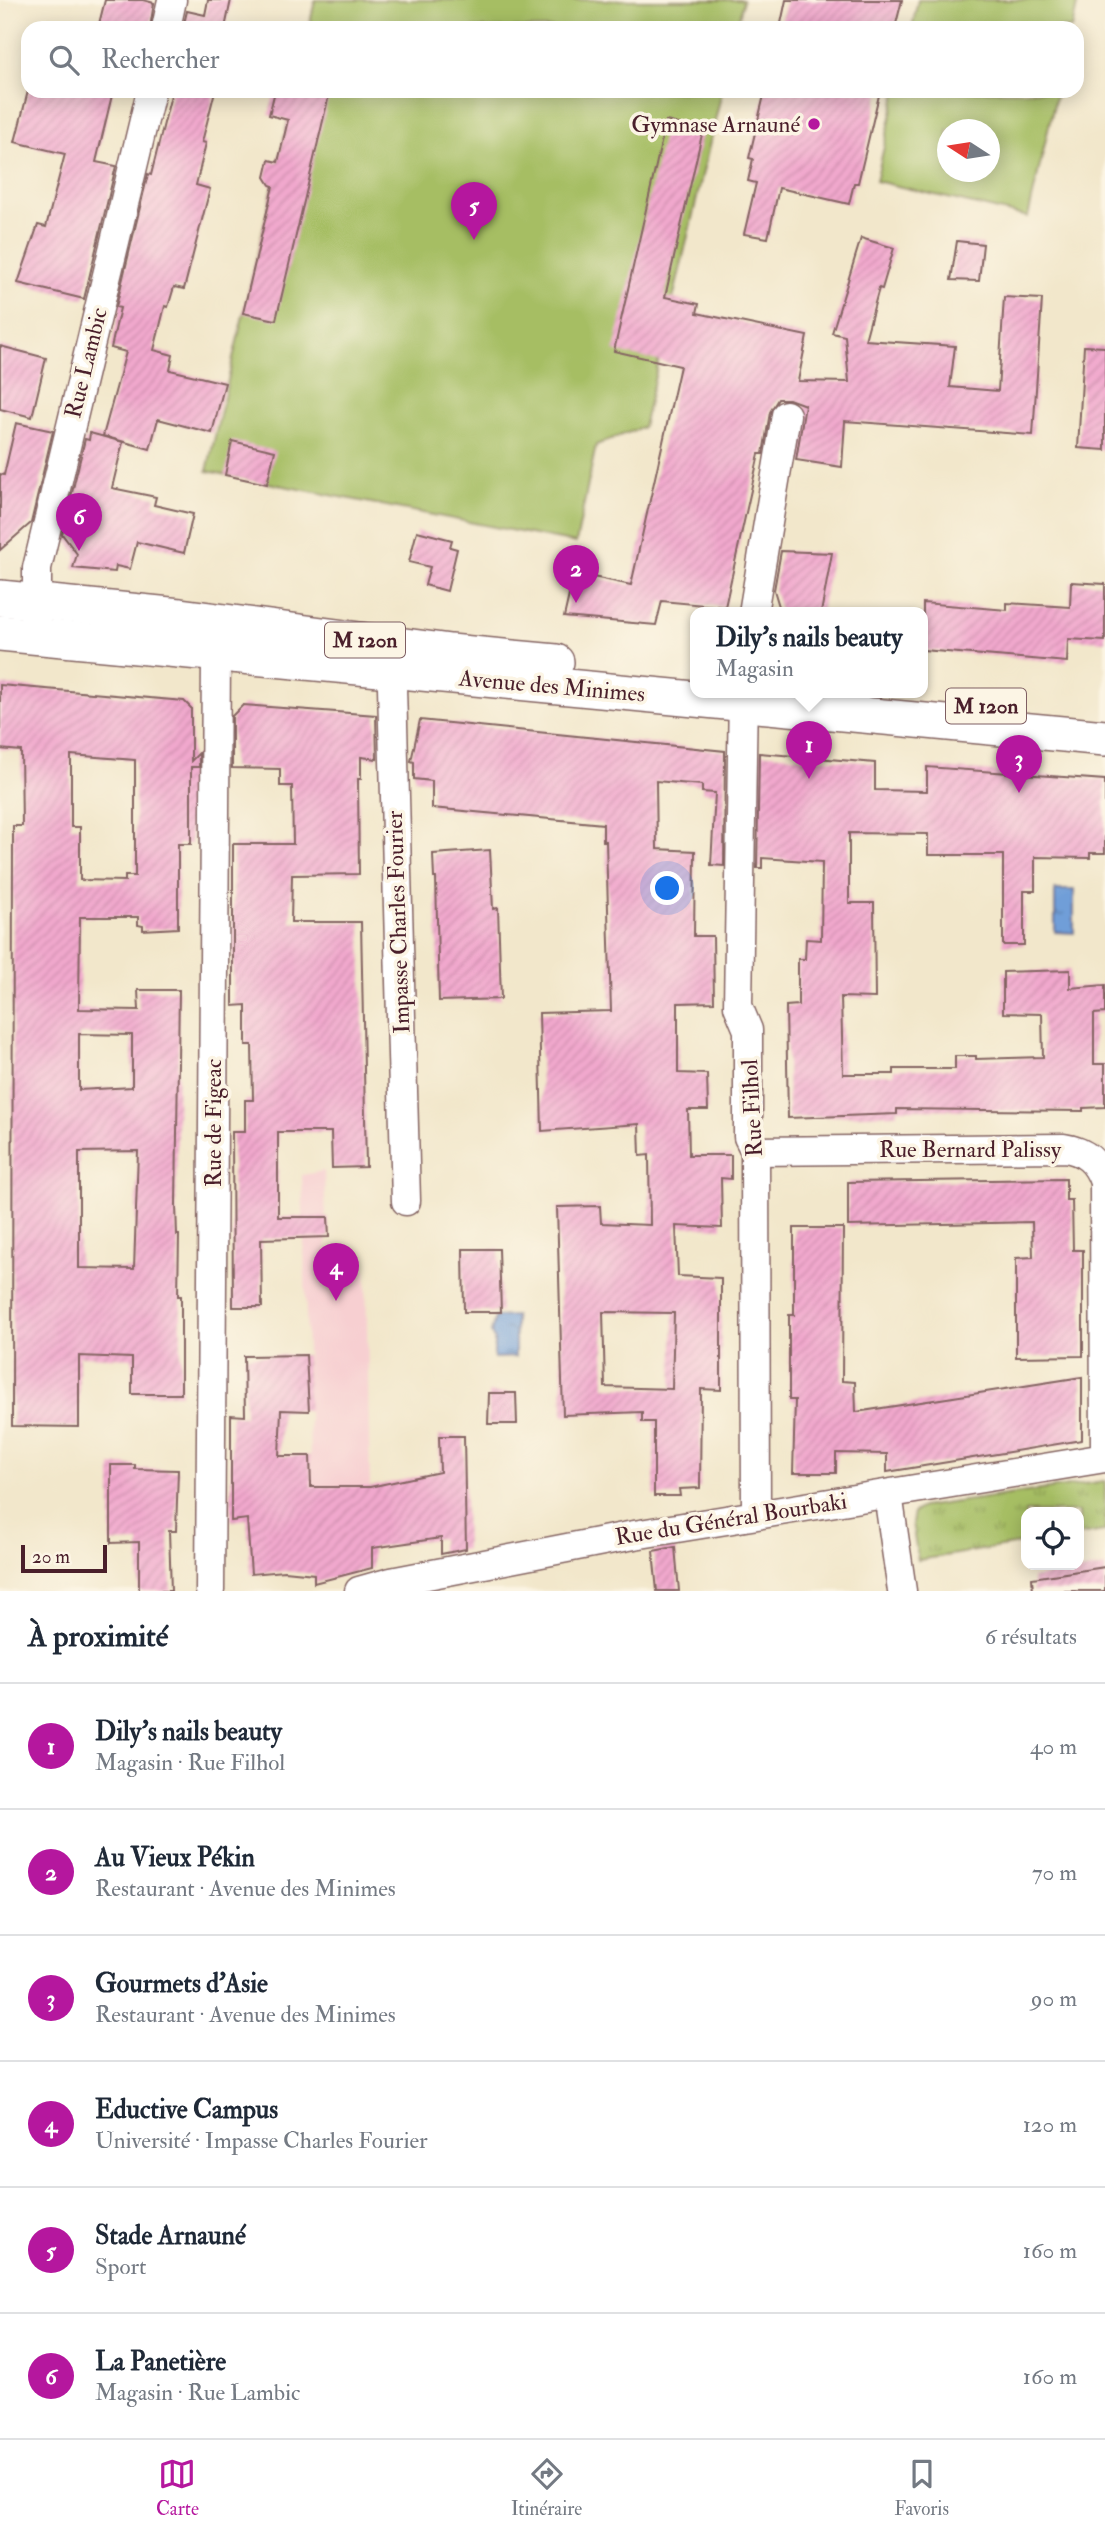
<!DOCTYPE html>
<html lang="fr">
<meta charset="utf-8">
<style>
:root{--surface:#fff;--page:#f6f6f7;--text:#1f2937;--muted:#747a83;--line:#e0e1e3;--accent:#b5179e}
body{margin:0;font-family:"IM FELL Double Pica",serif;background:var(--page);color:var(--text)}
.controls{position:absolute;right:21px;bottom:21px;display:grid;overflow:hidden;border-radius:14px;box-shadow:0 4px 18px #0003}
.controls button{width:63px;height:63px;display:grid;place-items:center;padding:0;border:0;border-bottom:2px solid var(--line);background:var(--surface);color:var(--text);font:35px sans-serif}
.compass{position:absolute;left:937px;top:119px;width:63px;height:63px;border-radius:50%;background:var(--surface);box-shadow:0 4px 18px #0003;rotate:282deg}
.scale{position:absolute;left:21px;bottom:18px;width:86px;box-sizing:border-box;padding-left:7px;border:4px solid #4a1f2b;border-top:0;font-size:19px;line-height:24px;white-space:nowrap;color:#4a1f2b;-webkit-text-stroke:5px #fcf5e5;paint-order:stroke}
.you{position:absolute;left:668px;top:889px;width:24px;height:24px;margin:-18px;border:5px solid #fff;border-radius:50%;background:#1a73e8;box-shadow:0 0 0 10px #1a73e833}
.badge{display:grid;place-items:center;width:46px;height:46px;border-radius:50%;background:var(--accent);color:#fff;font-size:23px;font-weight:700}
.pin{position:absolute;translate:-50% -58px;filter:drop-shadow(0 2px 4px #0008)}
.pin::after{content:'';position:absolute;top:37px;width:24px;height:21px;background:inherit;clip-path:polygon(0 0,100% 0,50% 100%)}
.popup{position:absolute;left:690px;top:607px;width:238px;height:91px;box-sizing:border-box;display:grid;place-content:center;border-radius:14px;background:var(--surface);filter:drop-shadow(0 2px 5px #0005);font-size:23px;white-space:nowrap;color:var(--muted)}
.popup b{font-size:26px;color:var(--text)}
.popup::after{content:'';position:absolute;left:50%;top:100%;margin-left:-14px;border:14px solid transparent;border-top-color:var(--surface)}
.list{margin:0;padding:0;list-style:none}
h2{display:flex;justify-content:space-between;align-items:center;height:91px;margin:0;padding:0 28px;font-size:30px}
h2 small{font-size:23px;font-weight:400;color:var(--muted)}
.list li{display:grid;grid-template-columns:46px 1fr auto;gap:21px;align-items:center;box-sizing:border-box;height:126px;padding:0 28px;border-top:2px solid var(--line)}
.list b{display:block;font-size:26px;white-space:nowrap}
.list p{margin:0;font-size:23px;white-space:nowrap;color:var(--muted)}
.list em{font-size:23px;font-style:normal;color:var(--muted)}
.icon{flex:none;width:38px;height:38px;fill:none;stroke:currentColor;stroke-width:2;stroke-linecap:round;stroke-linejoin:round}
.map{position:relative;flex:none;width:1105px;height:1591px;overflow:hidden}
.search{position:absolute;background:var(--surface);box-shadow:0 4px 18px #0003;left:21px;right:21px;top:21px;height:77px;display:flex;align-items:center;gap:18px;box-sizing:border-box;padding:0 24px;border-radius:21px;color:var(--muted);font-size:26px}
.sheet{height:847px;background:var(--surface)}
nav{display:flex;justify-content:space-around;align-items:center;box-sizing:border-box;height:98px;border-top:2px solid var(--line);background:var(--surface);font-size:19px;color:var(--muted)}
nav a{display:grid;justify-items:center;gap:4px}
nav .on{color:var(--accent)}
.map>svg:first-child{display:block}
</style>
<div class="map">
<svg width="1105" height="1591" viewBox="0 0 1105 1591">
<defs>
<pattern id="grass-tufts" width="24" height="20" patternUnits="userSpaceOnUse" patternTransform="scale(1.75)"><rect width="24" height="20" fill="#a6be63"/><path d="M3 7l-1-3M5 7V3M7 7l1-3M15 17l-1-3M17 17v-4M19 17l1-3" fill="none" stroke="#899a52"/></pattern>
<pattern id="water-ripples" width="26" height="14" patternUnits="userSpaceOnUse" patternTransform="scale(1.75)"><rect width="26" height="14" fill="#6f9ed8"/><path d="M2 4q2-2 4 0t4 0M15 11q2-2 4 0t4 0" fill="none" stroke="#5d80af"/></pattern>
<pattern id="building-hatch" width="6" height="6" patternUnits="userSpaceOnUse" patternTransform="scale(1.75)"><rect width="6" height="6" fill="#f1a8cd"/><path d="M-1 1l2-2M0 6l6-6M5 7l2-2" fill="none" stroke="#d090b0"/></pattern>
</defs>
<rect width="100%" height="100%" fill="#fcf5e5"/>
<filter id="ink" filterUnits="userSpaceOnUse"><feTurbulence type="fractalNoise" baseFrequency=".0143" numOctaves="2"/><feDisplacementMap in="SourceGraphic" scale="14" xChannelSelector="R" yChannelSelector="G"/><feConvolveMatrix kernelMatrix="1 2 1 2 8 2 1 2 1" color-interpolation-filters="sRGB"/></filter>
<filter id="wash" filterUnits="userSpaceOnUse"><feTurbulence type="fractalNoise" baseFrequency=".00686" numOctaves="4" result="noise"/><feDisplacementMap in="SourceGraphic" scale="28" xChannelSelector="R" yChannelSelector="G"/><feGaussianBlur stdDeviation="1.57" result="paint"/><feColorMatrix in="noise" values="0 0 0 0 0 0 0 0 0 0 0 0 0 0 0 0 0 1.4 0 .05"/><feComposite in="paint" operator="in"/></filter>
<g filter="url(#wash)">
<rect width="100%" height="100%" fill="#f2e7cb"/>
<path fill="#f7cfd1" d="M324,1171L327,1254H348V1270H366L370,1487H311L302,1175Z"/>
<path fill="url(#grass-tufts)" stroke="#786e47" stroke-width="2" d="M1105,1481V1531L1079,1535V1512H1026V1543L918,1560L912,1523L914,1512L922,1507Z"/>
<g fill="#a6be63" stroke="#786e47" stroke-width="2" fill-rule="evenodd">
<path d="M315,0H743L737,28H309Z"/>
<path d="M918,0H1078L1072,28H912Z"/>
<path d="M295,91H722L643,427L596,445L576,543L207,471Z"/>
<path d="M897,91H1057L1028,217L876,181ZM948,130H990V172H948Z"/>
</g>
<g fill="url(#water-ripples)" stroke="#5c5e82" stroke-width="2">
<path d="M1055,890H1074V933L1055,932Z"/>
<path d="M515,1316V1357L494,1358V1339L491,1333L495,1317Z"/>
</g>
<g id="blocks">
<g fill="url(#building-hatch)" fill-rule="evenodd">
<path d="M105,0H143L154,3L150,28H98Z"/>
<path d="M208,0H231L225,28H183L187,11L205,15Z"/>
<path d="M786,0H902L895,28H780Z"/>
<path d="M28,91H113L96,162L116,166L84,299L18,283L38,225L46,227L65,154L15,142Z"/>
<path d="M172,91H215L202,142L206,143L196,185L210,189L184,289L174,287L168,307L165,306L154,350L173,355L170,370L225,383L212,433L158,419L150,449L103,436L126,352L111,348L120,308L116,307L148,174L151,175Z"/>
<path d="M275,91H330L276,320L243,313L273,186L270,185L265,177L269,160L278,162L288,120L269,115Z"/>
<path d="M765,91H880L858,183H854L849,204L779,188L768,238L744,234L756,183L748,181L753,159L749,158Z"/>
<path d="M666,121L703,130L665,297L699,304L697,313L807,336L798,381L849,382L845,336L832,333L861,238L894,248L882,289L879,288L865,340L955,346L950,387L998,391L1004,297L1042,299L1033,435L845,421L842,467L796,460L805,405L789,399H778L770,412L763,454H759L725,607L662,601L656,625L564,617L574,573L631,585L680,366L614,351Z"/>
<path d="M957,241L983,244L979,281L951,280Z"/>
<path d="M0,346L46,358L32,417L0,409Z"/>
<path d="M1084,346L1105,347V450L1078,448Z"/>
<path d="M16,423L53,431L31,523L0,550V474L4,475Z"/>
<path d="M90,433L123,442L112,488L156,497L154,505L193,514L184,553L137,542L130,569L116,566L115,572L73,568L77,554L62,534L85,439L89,440Z"/>
<path d="M232,441L275,451L267,484L225,475Z"/>
<path d="M417,531L452,540L450,547L457,549L447,591L425,585L430,567L409,562Z"/>
<path d="M781,551L832,553L821,613H781L774,590Z"/>
<path d="M1071,582L1105,584V641L1068,639L1067,662L923,650V603L1007,610V603L1070,607Z"/>
<path d="M0,685L184,701L191,708V761L199,753V767H191V844H178V928L143,930V926L138,925V917H80L79,1009L139,1010L138,990H179L176,1205L177,1235H179L178,1296H181V1394H132V1358L79,1356V1427L12,1426L13,826H22L21,751L0,749ZM71,755L135,760V876H125V881L80,880V827H71ZM79,1034L132,1035V1087L79,1090ZM138,1151L134,1269L79,1268V1152Z"/>
<path d="M243,705L376,715L377,759L361,757V779H358L359,874L292,875L291,922H361L366,1167L332,1168L331,1132H278V1217H328L329,1237L261,1239L262,1307H233L232,1132H245V1100H253L252,1045H246V1005L233,1006V844H293L292,786H280V769L232,768V716Z"/>
<path d="M420,720L725,751L724,866L711,865L715,793L702,792V785L656,781L657,849L695,851L694,936H713L714,1002L678,1003V1073L707,1074L708,1110H688L689,1155H731V1179L721,1178L722,1228L676,1226L678,1276L721,1278V1390L701,1389L700,1488L679,1489L680,1496H654V1422H642V1412L563,1415L557,1207L600,1206L601,1223L650,1225L649,1155L640,1156L639,1124L542,1131L539,1013L611,1011L606,841H603V824L432,808V781L414,779V762L411,761ZM603,1312L674,1313L672,1389L605,1387Z"/>
<path d="M759,753L875,763V790L927,791V767L1105,780V853H1090V858L1035,857V891H1024V945H1003V855H928V834L849,833V903H874L875,998L841,997L843,1074H894V1069H955V1056H976V1059L1043,1057L1042,1014L1003,1013V972L1070,970V988L1105,985V1013L1094,1014V1064H1105V1107L1083,1108V1111L897,1109V1114L788,1118L786,1006L798,1005V959H805L806,939L821,940L822,862L762,858V868H757Z"/>
<path d="M490,850L493,909L498,908L501,999L439,1001L436,878H434L433,854Z"/>
<path d="M1066,1179V1200H1072L1073,1250H1083V1356L1016,1357V1258L1033,1257L1032,1222L848,1226V1182Z"/>
<path d="M794,1228H843L842,1381L855,1382L856,1412L1082,1377V1440L887,1472V1454L836,1453V1473H793L795,1400H789V1315H794Z"/>
<path d="M463,1249H499L501,1312H464Z"/>
<path d="M306,1355L309,1411L281,1410L279,1456H310L311,1487H370L440,1472L439,1436H464L466,1549L441,1554V1538L372,1548V1568L314,1583V1574L285,1571L251,1574L247,1519L231,1521V1415L245,1416L244,1356Z"/>
<path d="M489,1393H516L517,1424H488Z"/>
<path d="M111,1465H135V1469L178,1470L176,1531H169L171,1591H139V1542L111,1543Z"/>
<path d="M675,1547L679,1591H657L653,1551Z"/>
<path d="M1105,1567V1591H1033L1032,1578Z"/>
</g>
</g>
</g>
<g filter="url(#ink)">
<use href="#blocks" fill-opacity="0" stroke="#856563" stroke-width="2"/>
<g fill="none" stroke-linecap="round" stroke-linejoin="round">
<defs>
<g id="minor">
<path d="M166,28L172,0"/>
<path d="M753,613L786,415"/>
<path d="M34,620L37,612V568L151,91"/>
<path d="M391,650L406,1201"/>
<path d="M743,693L738,1006L748,1030V1137L755,1151L756,1514"/>
<path d="M755,1151L1064,1148C1085,1151 1097,1161 1104,1182L1105,1455"/>
<path d="M888,1494L902,1591"/>
<path d="M210,1591L216,655"/>
<path d="M359,1591L391,1582L634,1535L1105,1458"/>
</g>
<g id="major">
<path d="M0,598L180,616L450,652L556,662"/>
<path d="M0,633L1105,738"/>
</g>
</defs>
<use href="#minor" stroke="#856563" stroke-width="31"/>
<use href="#major" stroke="#856563" stroke-width="38"/>
<use href="#minor" stroke="#fff" stroke-width="28"/>
<use href="#major" stroke="#fff" stroke-width="35"/>
</g>
</g>
<circle fill="#b5179e" stroke="#fcf5e5" stroke-width="2.5" cx="814" cy="124" r="7"/>
<g text-anchor="middle" dominant-baseline="central" stroke-width="7" stroke-linejoin="round" paint-order="stroke">
<g fill="#fcf5e5" stroke="#7f5f63" stroke-width="2">
<rect x="325" y="622.5" width="80" height="35" rx="5"/>
<rect x="946" y="688.5" width="80" height="35" rx="5"/>
</g>
<g font-size="21" font-weight="bold" fill="#4a1f2b">
<text x="365" y="640">M 120n</text>
<text x="986" y="706">M 120n</text>
</g>
<g font-size="23" fill="#4a1f2b" stroke="#fcf5e5" text-anchor="end">
<text x="800" y="124">Gymnase Arnauné</text>
</g>
<g font-size="23" fill="#4a1f2b" stroke="#fcf5e5">
<text transform="translate(86 363) rotate(-76)">Rue Lambic</text>
<text transform="translate(552 686) rotate(5)">Avenue des Minimes</text>
<text transform="translate(398 922) rotate(-92)">Impasse Charles Fourier</text>
<text transform="translate(752 1108) rotate(-93)">Rue Filhol</text>
<text transform="translate(213 1123) rotate(-90)">Rue de Figeac</text>
<text x="970" y="1149">Rue Bernard Palissy</text>
<text transform="translate(731 1519) rotate(-9)">Rue du Général Bourbaki</text>
</g>
</g>
</svg>
<div class="controls">
<button><svg class="icon" aria-label="locate" viewBox="0 0 24 24"><circle cx="12" cy="12" r="6"/><path d="M12 2v4M12 18v4M2 12h4M18 12h4"/></svg></button>
</div>
<svg class="compass" viewBox="-18 -18 36 36"><path d="M0-13l5 13h-10z" fill="#e53935"/><path d="M0 13l5-13h-10z" fill="#747a83"/></svg>
<div class="scale">20 m</div>
<div class="you"></div>
<div class="pin badge" style="left:809px;top:779px">1</div>
<div class="popup"><b>Dily's nails beauty</b>Magasin</div>
<div class="pin badge" style="left:576px;top:603px">2</div>
<div class="pin badge" style="left:1019px;top:793px">3</div>
<div class="pin badge" style="left:336px;top:1301px">4</div>
<div class="pin badge" style="left:474px;top:240px">5</div>
<div class="pin badge" style="left:79px;top:551px">6</div>
<div class="search"><svg class="icon" aria-label="search" viewBox="0 0 24 24"><circle cx="10" cy="10" r="6"/><path d="M15 15l6 6"/></svg>Rechercher</div>
</div>
<section class="sheet">
<h2>À proximité<small>6 résultats</small></h2>
<ul class="list">
<li><span class="badge">1</span><div><b>Dily's nails beauty</b><p>Magasin · Rue Filhol</p></div><em>40 m</em></li>
<li><span class="badge">2</span><div><b>Au Vieux Pékin</b><p>Restaurant · Avenue des Minimes</p></div><em>70 m</em></li>
<li><span class="badge">3</span><div><b>Gourmets d'Asie</b><p>Restaurant · Avenue des Minimes</p></div><em>90 m</em></li>
<li><span class="badge">4</span><div><b>Eductive Campus</b><p>Université · Impasse Charles Fourier</p></div><em>120 m</em></li>
<li><span class="badge">5</span><div><b>Stade Arnauné</b><p>Sport</p></div><em>160 m</em></li>
<li><span class="badge">6</span><div><b>La Panetière</b><p>Magasin · Rue Lambic</p></div><em>160 m</em></li>
</ul>
</section>
<nav>
<a class="on"><svg class="icon" aria-label="map" viewBox="0 0 24 24"><path d="M3 6l6-2 6 2 6-2v14l-6 2-6-2-6 2zM9 4v14M15 6v14"/></svg>Carte</a>
<a><svg class="icon" aria-label="directions" viewBox="0 0 24 24"><path d="M12 3l9 9-9 9-9-9zM9 14v-3h6M13 9l2 2-2 2"/></svg>Itinéraire</a>
<a><svg class="icon" aria-label="saved" viewBox="0 0 24 24"><path d="M7 4h10v16l-5-4-5 4z"/></svg>Favoris</a>
</nav>
